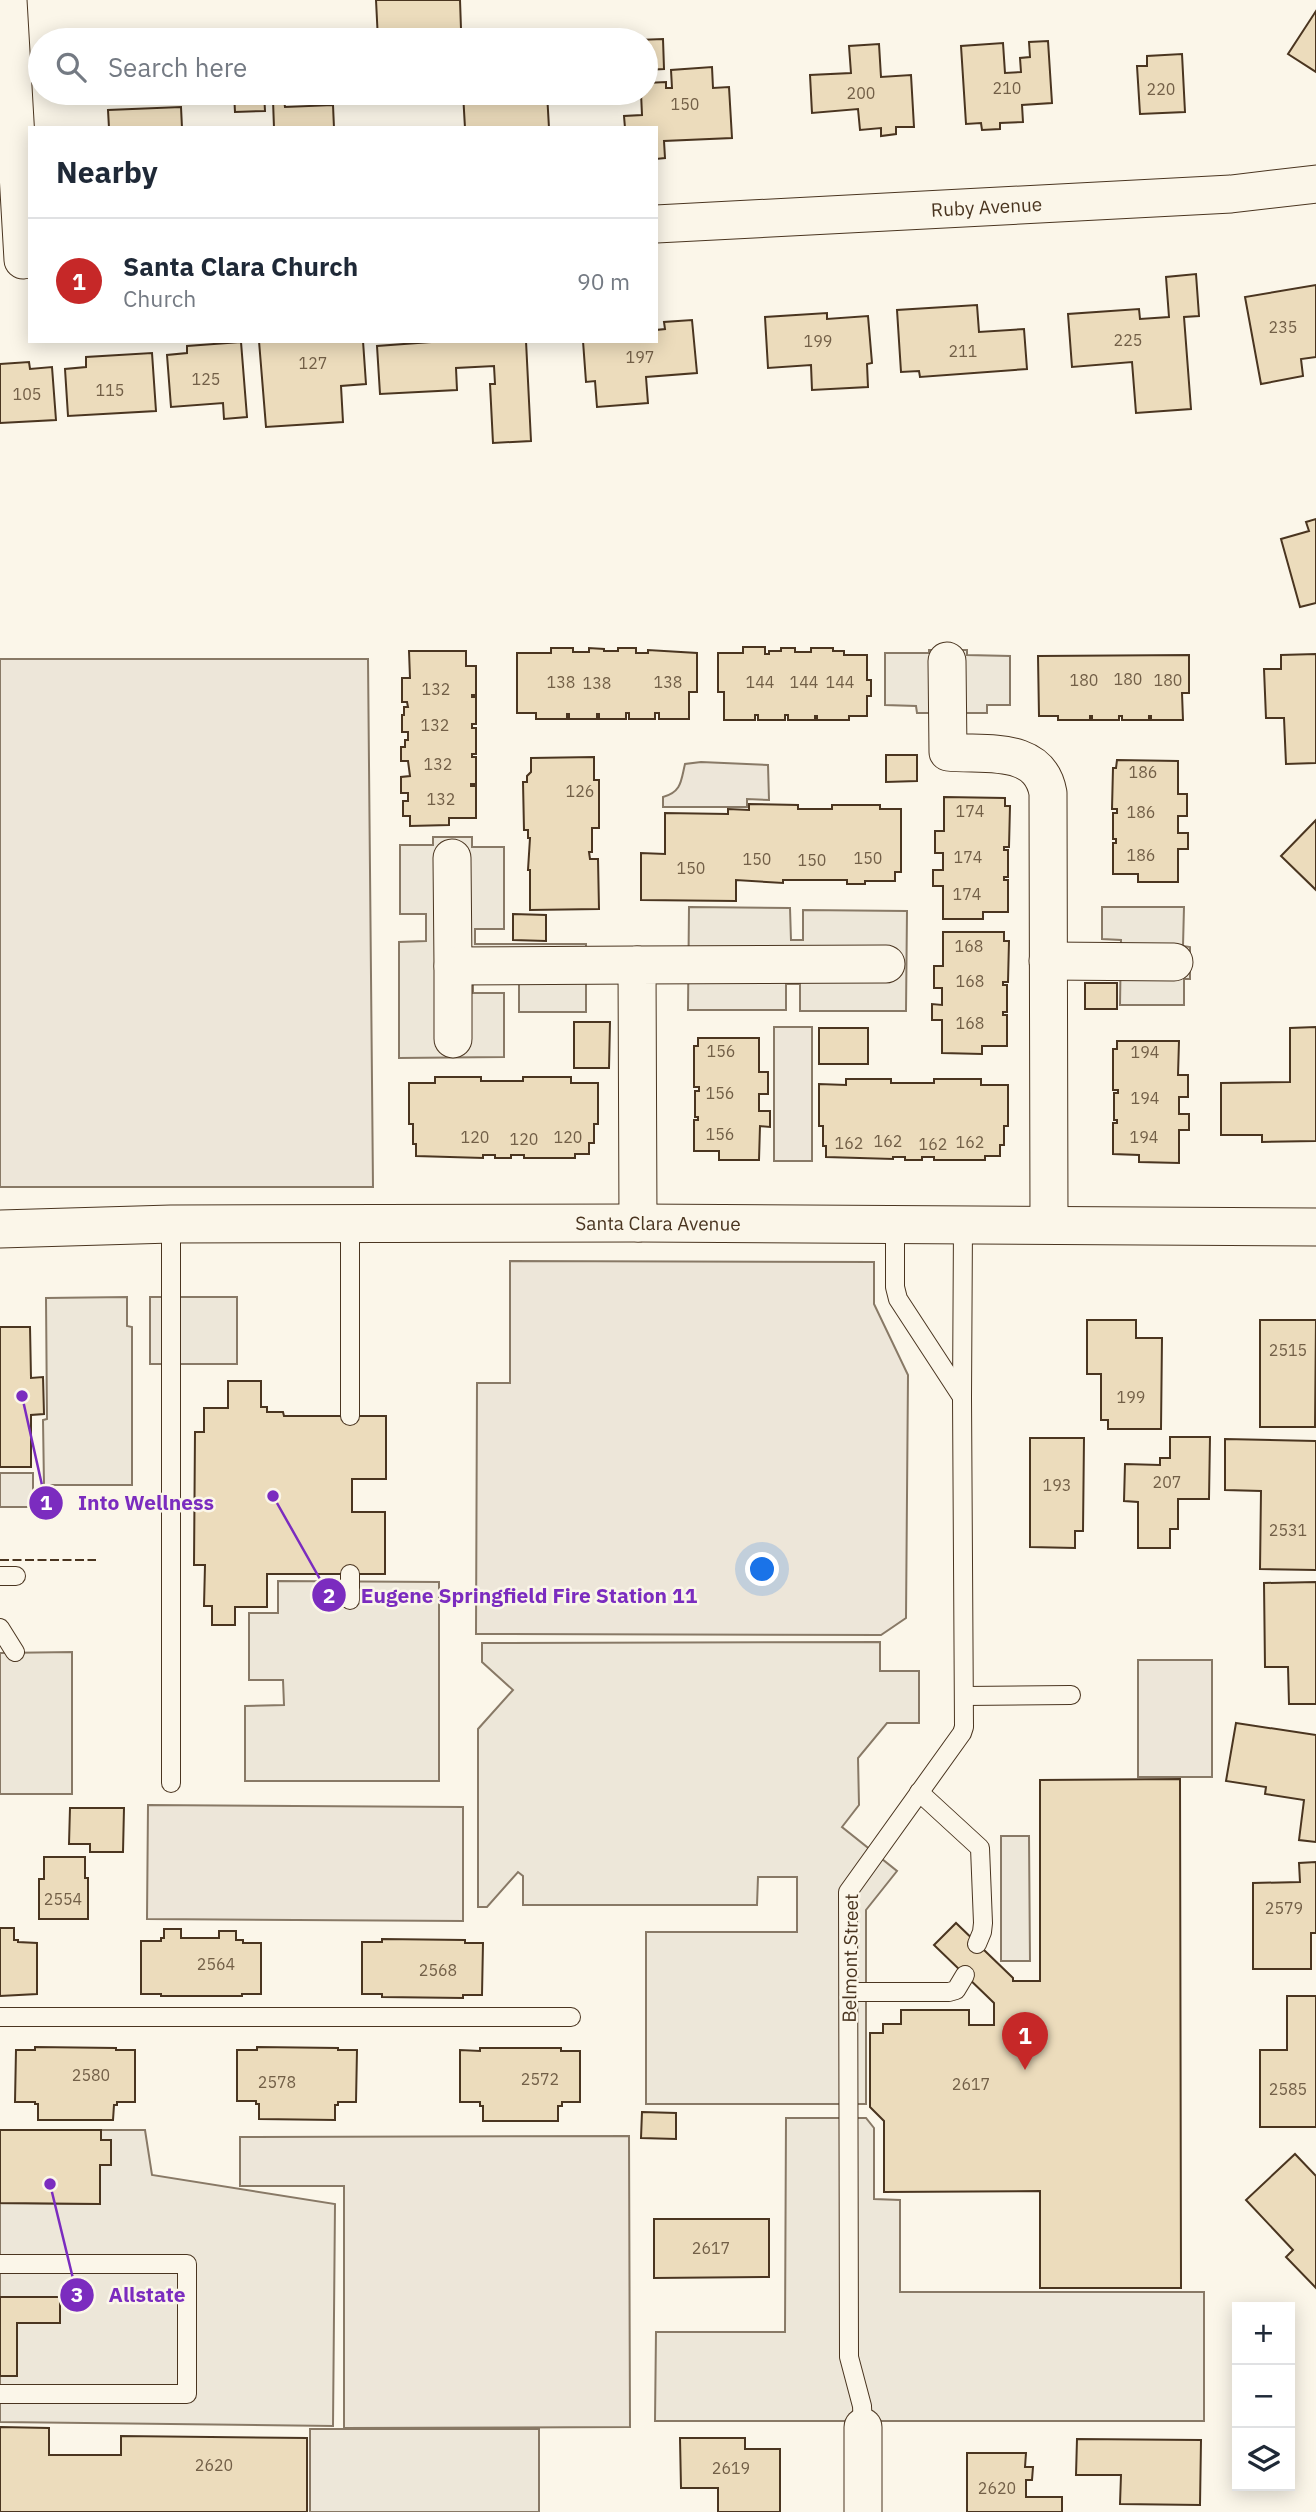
<!DOCTYPE html>
<meta charset="utf-8">
<style>
:root{--surface:#fff;--page:#f2f2f3;--text:#1f2937;--muted:#747a83;--line:#e0e1e3;--accent:#c62828}
body{margin:0;font-family:"IBM Plex Sans",sans-serif;background:var(--page);color:var(--text)}
.controls{position:absolute;right:21px;bottom:21px;display:grid;overflow:hidden;border-radius:0px;box-shadow:0 4px 18px #0003}
.controls button{width:63px;height:63px;display:grid;place-items:center;padding:0;border:0;border-bottom:2px solid var(--line);background:var(--surface);color:var(--text);font:35px sans-serif}
.you{position:absolute;left:763px;top:1570px;width:24px;height:24px;margin:-18px;border:5px solid #fff;border-radius:50%;background:#1a73e8;box-shadow:0 0 0 10px #1a73e833}
.badge{display:grid;place-items:center;width:46px;height:46px;border-radius:50%;background:var(--accent);color:#fff;font-size:23px;font-weight:700}
.pin{position:absolute;translate:-50% -58px;filter:drop-shadow(0 2px 4px #0008)}
.pin::after{content:'';position:absolute;top:37px;width:24px;height:21px;background:inherit;clip-path:polygon(0 0,100% 0,50% 100%)}
.list{margin:0;padding:0;list-style:none}
h2{display:flex;justify-content:space-between;align-items:center;height:91px;margin:0;padding:0 28px;font-size:30px}
h2 small{font-size:23px;font-weight:400;color:var(--muted)}
.list li{display:grid;grid-template-columns:46px 1fr auto;gap:21px;align-items:center;box-sizing:border-box;height:126px;padding:0 28px;border-top:2px solid var(--line)}
.list b{display:block;font-size:26px;white-space:nowrap}
.list p{margin:0;font-size:23px;white-space:nowrap;color:var(--muted)}
.list em{font-size:23px;font-style:normal;color:var(--muted)}
.icon{flex:none;width:38px;height:38px;fill:none;stroke:currentColor;stroke-width:2;stroke-linecap:round;stroke-linejoin:round}
.map{position:relative;flex:none;width:1316px;height:2512px;overflow:hidden}
.search{position:absolute;background:var(--surface);box-shadow:0 4px 18px #0003;left:28px;top:28px;width:630px;height:77px;display:flex;align-items:center;gap:18px;box-sizing:border-box;padding:0 24px;border-radius:38px;color:var(--muted);font-size:26px}
.panel{position:absolute;background:var(--surface);box-shadow:0 4px 18px #0003;left:28px;top:126px;width:630px;height:217px;border-radius:0px}
.map>svg:first-child{display:block}
</style>
<div class="map">
<svg width="1316" height="2512" viewBox="0 0 1316 2512">
<rect width="100%" height="100%" fill="#fbf6e9"/>
<g fill="#ede6d9" stroke="#887966" stroke-width="2">
<path d="M0,659H368L373,1187H0Z"/>
<path d="M701,762L768,765L769,800L747,799V807H663V797C682,792 681,780 685,764Z"/>
<rect x="774" y="1027" width="38" height="134"/>
<path d="M510,1261L874,1262V1304L908,1375L906,1618L881,1635L476,1634L477,1383H510Z"/>
<rect x="1138" y="1660" width="74" height="117"/>
<path d="M148,1805L463,1807V1921L147,1919Z"/>
<path d="M629,2136L630,2427L344,2428V2186H240V2137Z"/>
</g>
<g fill="#ede7d9" stroke="#887966" stroke-width="2">
<path d="M929,650H967V655L1010,656V705H987V713H917L916,706L885,705V653H929Z"/>
<path d="M433,837H472V847H504V929H475V944H586V1012H519V981H473V993H504V1057L399,1058V942L426,941V914H400V845H433Z"/>
<path d="M689,907L790,908L791,940H803V910L907,911L906,1011H800V984H786V1010H688Z"/>
<path d="M1102,907H1184L1183,946L1190,947V979H1184V1005H1120L1121,940L1102,939Z"/>
<path d="M127,1297V1326L132,1327V1485H44L43,1420L47,1419L46,1298Z"/>
<rect x="150" y="1297" width="87" height="67"/>
<rect x="0" y="1473" width="33" height="34"/>
<path d="M278,1581L439,1582V1781H245V1706L284,1705L283,1680H249V1613H278Z"/>
<path d="M880,1642V1671H919V1723H887L858,1758L859,1805L842,1827L897,1871L866,1910V2104H646V1932H797V1877H758L757,1905H523V1876L518,1872L487,1907H478V1729L513,1690L482,1662V1643Z"/>
<path d="M72,1652V1794H0V1653Z"/>
<path d="M1001,1836H1029L1030,1961H1001Z"/>
<path d="M786,2118H866L874,2128V2199L900,2200V2292H1204V2421H655L656,2332H785Z"/>
<path d="M101,2130H145L152,2175L335,2204L333,2426L0,2422V2376H17V2323L59,2297H0V2203L100,2204V2165H111V2141L101,2140Z"/>
<rect x="310" y="2429" width="229" height="83"/>
</g>
<g fill="#ecdcbc" stroke="#4a3520" stroke-width="2">
<path d="M376,0H460L461,29L410,32V40H378Z"/>
<path d="M1316,11V72L1288,54Z"/>
<path d="M663,39L664,69L646,70V40H637Z"/>
<path d="M1048,41L1052,103L1022,105L1023,122L1000,123V129L982,130L981,123L966,124L961,46L1003,43L1005,73L1021,72L1020,58L1030,57L1029,42Z"/>
<path d="M879,44L881,77L911,75L914,127H896V134L881,136V128L860,130L858,109L812,113L810,75L851,73L849,46Z"/>
<path d="M1182,54L1185,112L1140,114L1137,66H1147V56Z"/>
<path d="M712,67L713,88L729,87L732,138L664,141L665,158L656,159V128H625L624,116L642,115L641,93H646V83L666,82V88H672L671,70Z"/>
<path d="M234,93H264L265,111L235,112Z"/>
<path d="M463,93H547L549,128H465Z"/>
<path d="M273,100H284L285,107L333,105L334,128H274Z"/>
<path d="M181,107L182,128H109L108,110Z"/>
<path d="M1196,274L1199,316L1184,317L1191,409L1136,413L1132,362L1072,367L1068,314L1139,309L1140,319L1169,317L1166,277Z"/>
<path d="M1316,285V357L1301,359L1303,376L1261,384L1245,297Z"/>
<path d="M977,305L979,332L1024,329L1027,369L920,377L919,371L901,372L897,310Z"/>
<path d="M827,313V319L868,316L872,363L867,364L868,387L812,390L811,365L768,368L765,317Z"/>
<path d="M692,320L697,373L646,377L648,403L597,407L595,381L586,382L583,341H656V330L665,329L664,322Z"/>
<path d="M259,341H363L366,384L341,386L343,422L266,427Z"/>
<path d="M445,341H526L531,441L493,443L490,384H495L494,366L456,368L457,390L380,394L377,346Z"/>
<path d="M241,342L247,417L224,419L223,403L171,407L167,355L187,353V346Z"/>
<path d="M152,353L156,411L68,416L65,369L86,367V357Z"/>
<path d="M29,362L30,369L52,367L56,420L0,423V364Z"/>
<path d="M1316,519V603L1300,607L1281,539L1309,531L1306,522Z"/>
<path d="M743,647H765V654H769V651H781V648H795V652H811V648H833V651H844V655H867V680H871V696H867V716H849V720H817V716H815V720H788V715H785V720H758V715H755V720H724V692H718V653H743Z"/>
<path d="M551,648H573V652H589V648L604,649V651H618V648H636V653H648V650L697,653V692H689V719H659V713H655V719H629V713H626V719H599V714H597V719H569V714H567V719H536V713H517V653H551Z"/>
<path d="M409,651H466V666H476V695H472V697H476V724H472V728H476V754H472V757H476V784H471V786H476V818H449V825L410,826V816H403V801H408V793H401V777L410,776L408,761H401V747H405V740H408V732H402V715H404V707H408L407,702H402V678H410Z"/>
<path d="M1316,654V763L1286,764L1284,718H1266L1264,669H1281V655Z"/>
<path d="M1189,655V693H1182L1183,720H1151V716H1149V720H1122V716H1119V720H1092V716H1090V720H1058V716H1039L1038,656Z"/>
<path d="M886,755H917V781L886,782Z"/>
<path d="M594,757V780H599V828H592V852H589L590,859H598L599,909L530,910V870H528L530,838H528V830H524L523,782H527V776L531,772V758Z"/>
<path d="M1117,760L1178,761V794H1187V816H1178V833H1188V849H1178V882H1138V874H1113V843H1116V839H1113V813H1117V809H1112L1113,768H1116Z"/>
<path d="M944,797L1005,798V806H1010L1009,847H1004V850H1008V877H1004V880H1008V912H983V919H943V886H933V870H943V853H935V831H944Z"/>
<path d="M749,804L798,805V809H832V805H880V809H901V872H895V881H865V884H847V880H783V883L736,880V901L641,900V853L665,854V813L728,814V809L749,810Z"/>
<path d="M1316,820V890L1281,856Z"/>
<path d="M513,914L546,915V941L513,940Z"/>
<path d="M943,932H1004V941H1009L1008,982H1003V985H1007V1012H1003V1015H1007V1046H982V1054L942,1053V1020H932V1004L942,1005V988H934V966H943Z"/>
<rect x="1085" y="983" width="32" height="26"/>
<path d="M574,1022H610L609,1068H574Z"/>
<path d="M1316,1027V1141L1262,1142V1135H1221V1083L1290,1082V1028Z"/>
<rect x="819" y="1028" width="49" height="36"/>
<path d="M698,1038H759V1072H768V1094H759V1111H770V1127L760,1126L759,1160H719V1151H694V1120H698V1117H695V1091H699V1087H694V1046H698Z"/>
<path d="M1117,1041H1179L1178,1075H1188V1097H1179V1114H1189V1130H1179V1163L1139,1162V1155L1113,1154V1123H1117V1120H1114V1093H1118V1090H1113V1049H1117Z"/>
<path d="M435,1077H481V1081H523V1077H571V1083H598V1124H594V1143H589V1154H575V1158H524V1155H511V1158H495V1155H483V1158L416,1156V1144H413V1124H409V1083H435Z"/>
<path d="M846,1079H891V1083H934V1079H981V1085H1008V1126H1004V1145H1000V1156H985V1160H934V1157H922V1160H905V1157H893V1159L826,1157V1146H823V1126H819V1084L846,1085Z"/>
<path d="M1087,1320H1136V1338H1162L1161,1429H1108V1420H1101V1374H1087Z"/>
<path d="M1260,1320H1316L1315,1427H1260Z"/>
<path d="M0,1327H30L31,1378L43,1377L44,1414L31,1415V1467H0Z"/>
<path d="M228,1381H261V1407H267V1412H283L284,1416H386V1479H352V1512H385V1574H267V1607H235V1625H212V1606H204L205,1565H194L195,1432H204V1408H228Z"/>
<path d="M1170,1437H1210L1209,1499H1178V1529H1170V1548H1138V1502L1124,1501L1125,1464L1160,1465V1458H1170Z"/>
<path d="M1030,1438H1084L1083,1531H1075V1548L1030,1547Z"/>
<path d="M1225,1439L1316,1441V1570L1260,1569L1261,1491L1225,1490Z"/>
<path d="M1316,1582V1704H1289L1288,1667H1265L1264,1583Z"/>
<path d="M1236,1723L1316,1735V1842L1299,1840L1304,1800L1265,1794L1266,1787L1226,1781Z"/>
<path d="M1180,1779L1181,2288H1040V2191L884,2192V2121L870,2107V2033H883V2024H901V2010H969V2025H994V2003L934,1945L956,1923L1013,1978V1981H1040V1780Z"/>
<path d="M70,1808H124L123,1852H90V1844H69Z"/>
<path d="M44,1857H85V1878H88V1919H39V1879H44Z"/>
<path d="M1316,1862V1933H1311V1969H1253V1883L1300,1882L1299,1863Z"/>
<path d="M0,1928H14V1940H18V1942L37,1943V1994L0,1996Z"/>
<path d="M164,1929H181V1938H219V1931H236V1940H243V1943H261V1994H242V1996H161V1994H141V1941H161V1938H164Z"/>
<path d="M382,1939L465,1940V1943H483L482,1995H463V1998L382,1997V1994H362V1942H382Z"/>
<path d="M1287,1996H1316V2127H1260V2050H1287Z"/>
<path d="M35,2047L116,2048V2050H135V2102H117V2105H114L113,2120H38V2104H35V2102H15L16,2050H35Z"/>
<path d="M257,2047L338,2048V2050H357L356,2102H338V2105H335V2120L259,2119V2104H256V2101H237V2050H257Z"/>
<path d="M480,2048H561V2051H580V2102H562V2106H558V2121H483V2106H480V2102H460V2050L480,2051Z"/>
<path d="M642,2112L676,2113V2139L641,2138Z"/>
<path d="M0,2130H101V2140H111V2165H100V2204L0,2203Z"/>
<path d="M1295,2154L1316,2176V2288L1286,2257L1293,2250L1246,2200Z"/>
<path d="M654,2219H769V2277L654,2278Z"/>
<path d="M0,2297H60V2323H17V2376H0Z"/>
<path d="M0,2427L49,2428V2455H121V2436L307,2438V2512H0Z"/>
<path d="M680,2438H745V2449H780V2512H718V2488H681Z"/>
<path d="M1077,2439L1201,2440L1200,2505L1120,2504L1121,2475H1076Z"/>
<path d="M967,2453H1026L1025,2467H1033L1032,2480H1026V2497H1062V2512H967Z"/>
</g>
<g fill="none" stroke-linecap="round" stroke-linejoin="round">
<defs>
<g id="service">
<path d="M350,1224V1416"/>
<path d="M895,1224V1287L898,1299L962,1397"/>
<path d="M350,1574V1600"/>
<path d="M0,1576H16"/>
<path d="M0,1628L15,1652"/>
<path d="M964,1696L1071,1695"/>
<path d="M171,1783V1224"/>
<path d="M919,1792L980,1848L983,1923L982,1932L977,1944"/>
<path d="M849,1992H949L956,1990L965,1975"/>
<path d="M0,2017H571"/>
<path d="M0,2264H187V2394H0"/>
<path d="M863,2427L862,2406L849,2357L848,1892L962,1733L964,1727L962,1397L963,1224"/>
</g>
<g id="minor">
<path d="M8,0L23,260"/>
<path id="s1" d="M656,224L1231,194L1316,184"/>
<path d="M947,661L948,752C983,756 1039,744 1048,793L1049,1224"/>
<path d="M452,858L453,966L637,965"/>
<path d="M1048,961L1174,962"/>
<path d="M453,966V1039"/>
<path d="M638,1223L637,965L886,964"/>
<path id="s2" d="M0,1229L171,1224L638,1223L1316,1227"/>
<path d="M863,2427V2512"/>
</g>
</defs>
<use href="#service" stroke="#4a3520" stroke-width="20"/>
<use href="#minor" stroke="#4a3520" stroke-width="39"/>
<use href="#service" stroke="#fbf6e9" stroke-width="18"/>
<use href="#minor" stroke="#fbf6e9" stroke-width="37"/>
<path stroke="#4a3520" stroke-width="2" stroke-dasharray="9 3.5" stroke-linecap="butt" d="M0,1560H96"/>
</g>
<g text-anchor="middle" dominant-baseline="central" stroke-width="5" stroke-linejoin="round" paint-order="stroke">
<g font-size="16" fill="#725f47">
<text x="1007" y="88">210</text>
<text x="1161" y="89">220</text>
<text x="861" y="93">200</text>
<text x="685" y="104">150</text>
<text x="1283" y="327">235</text>
<text x="1128" y="340">225</text>
<text x="818" y="341">199</text>
<text x="963" y="351">211</text>
<text x="640" y="357">197</text>
<text x="313" y="363">127</text>
<text x="206" y="379">125</text>
<text x="110" y="390">115</text>
<text x="27" y="394">105</text>
<text x="1128" y="679">180</text>
<text x="1084" y="680">180</text>
<text x="1168" y="680">180</text>
<text x="561" y="682">138</text>
<text x="668" y="682">138</text>
<text x="760" y="682">144</text>
<text x="804" y="682">144</text>
<text x="840" y="682">144</text>
<text x="597" y="683">138</text>
<text x="436" y="689">132</text>
<text x="435" y="725">132</text>
<text x="438" y="764">132</text>
<text x="1143" y="772">186</text>
<text x="580" y="791">126</text>
<text x="441" y="799">132</text>
<text x="970" y="811">174</text>
<text x="1141" y="812">186</text>
<text x="1141" y="855">186</text>
<text x="968" y="857">174</text>
<text x="868" y="858">150</text>
<text x="757" y="859">150</text>
<text x="812" y="860">150</text>
<text x="691" y="868">150</text>
<text x="967" y="894">174</text>
<text x="969" y="946">168</text>
<text x="970" y="981">168</text>
<text x="970" y="1023">168</text>
<text x="721" y="1051">156</text>
<text x="1145" y="1052">194</text>
<text x="720" y="1093">156</text>
<text x="1145" y="1098">194</text>
<text x="720" y="1134">156</text>
<text x="475" y="1137">120</text>
<text x="568" y="1137">120</text>
<text x="1144" y="1137">194</text>
<text x="524" y="1139">120</text>
<text x="888" y="1141">162</text>
<text x="970" y="1142">162</text>
<text x="849" y="1143">162</text>
<text x="933" y="1144">162</text>
<text x="1288" y="1350">2515</text>
<text x="1131" y="1397">199</text>
<text x="1167" y="1482">207</text>
<text x="1057" y="1485">193</text>
<text x="1288" y="1530">2531</text>
<text x="63" y="1899">2554</text>
<text x="1284" y="1908">2579</text>
<text x="216" y="1964">2564</text>
<text x="438" y="1970">2568</text>
<text x="91" y="2075">2580</text>
<text x="540" y="2079">2572</text>
<text x="277" y="2082">2578</text>
<text x="971" y="2084">2617</text>
<text x="1288" y="2089">2585</text>
<text x="711" y="2248">2617</text>
<text x="214" y="2465">2620</text>
<text x="731" y="2468">2619</text>
<text x="997" y="2488">2620</text>
</g>
<g font-size="19" fill="#4a3520" stroke="#fbf6e9">
<text stroke="none"><textPath href="#s1" startOffset="331">Ruby Avenue</textPath></text>
<text stroke="none"><textPath href="#s2" startOffset="658">Santa Clara Avenue</textPath></text>
<text transform="translate(850 1958) rotate(-89)">Belmont Street</text>
</g>
</g>
<path fill="none" stroke="#7b2cbf" stroke-width="2.5" d="M22 1396L46 1503M273 1496L329 1595M50 2184L77 2295"/>
<g fill="#7b2cbf" stroke="#fbf6e9" stroke-width="2.5">
<circle cx="22" cy="1396" r="7"/>
<circle cx="273" cy="1496" r="7"/>
<circle cx="50" cy="2184" r="7"/>
<circle cx="46" cy="1503" r="18"/>
<circle cx="329" cy="1595" r="18"/>
<circle cx="77" cy="2295" r="18"/>
</g>
<g font-size="21" text-anchor="middle" font-weight="bold" fill="#fff">
<text x="46" y="1510">1</text>
<text x="329" y="1603">2</text>
<text x="77" y="2302">3</text>
</g>
<g font-size="21" text-anchor="middle" font-weight="bold" fill="#7b2cbf" stroke="#fbf6e9" stroke-width="5" stroke-linejoin="round" paint-order="stroke">
<text x="146" y="1510">Into Wellness</text>
<text x="529" y="1603">Eugene Springfield Fire Station 11</text>
<text x="147" y="2302">Allstate</text>
</g>
</svg>
<div class="controls">
<button>+</button>
<button>−</button>
<button><svg class="icon" aria-label="layers" viewBox="0 0 24 24"><path d="M12 4l9 5-9 5-9-5zM3 14l9 5 9-5"/></svg></button>
</div>
<div class="you"></div>
<div class="pin badge" style="left:1025px;top:2070px">1</div>
<div class="search"><svg class="icon" aria-label="search" viewBox="0 0 24 24"><circle cx="10" cy="10" r="6"/><path d="M15 15l6 6"/></svg>Search here</div>
<section class="panel">
<h2>Nearby<small></small></h2>
<ul class="list">
<li><span class="badge">1</span><div><b>Santa Clara Church</b><p>Church</p></div><em>90 m</em></li>
</ul>
</section>
</div>
